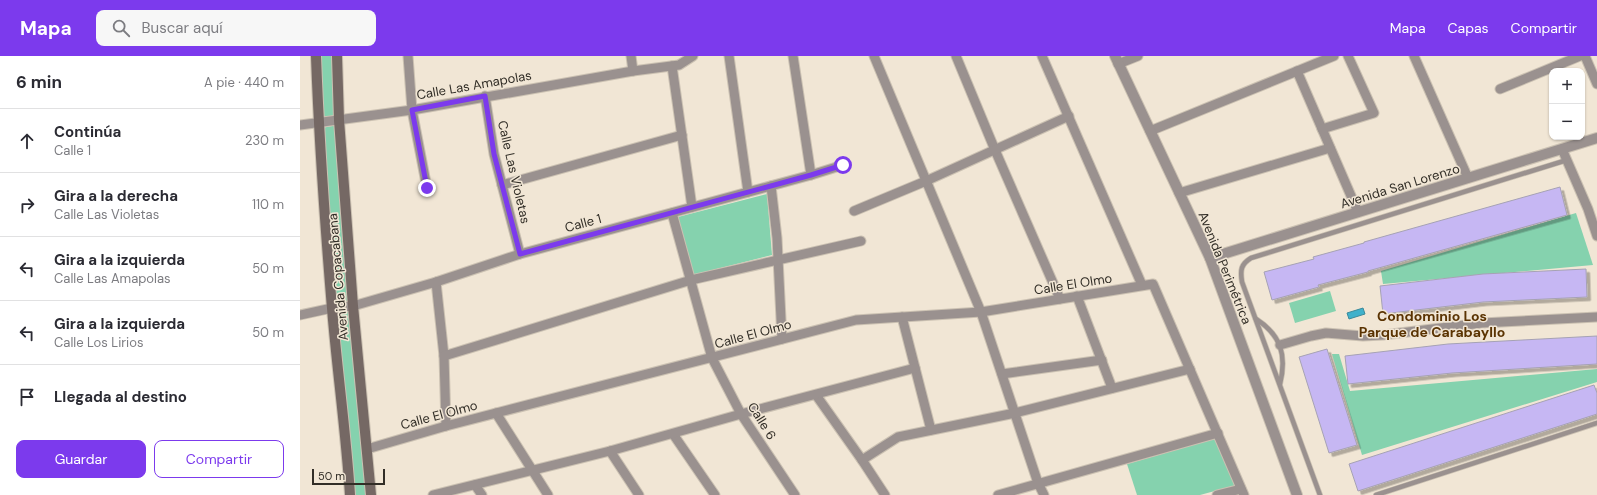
<!DOCTYPE html>
<html lang="es">
<meta charset="utf-8">
<style>
:root{--surface:#fff;--page:#f7f7f7;--text:#2b2b33;--muted:#7c7c81;--line:#e1e1e2;--accent:#7c3aed}
body{margin:0;font-family:"DM Sans",sans-serif;background:var(--page);color:var(--text)}
.controls{position:absolute;right:12px;top:12px;display:grid;overflow:hidden;border-radius:8px;box-shadow:0 1px 3px #0004}
.controls button{width:36px;height:36px;display:grid;place-items:center;padding:0;border:0;border-bottom:1px solid var(--line);background:var(--surface);color:var(--text);font:20px sans-serif}
.scale{position:absolute;left:12px;bottom:10px;width:73px;box-sizing:border-box;padding-left:4px;border:2px solid #322e27;border-top:0;font-size:11px;line-height:14px;white-space:nowrap;color:#322e27;-webkit-text-stroke:3px #f1e6d5;paint-order:stroke}
.stop{position:absolute;width:12px;height:12px;margin:-9px;border:3px solid #7c3aed;border-radius:50%;background:#fff}
.stop.end{background:#7c3aed;border-color:#fff;box-shadow:0 1px 4px #0008}
.list{margin:0;padding:0;list-style:none}
h2{display:flex;justify-content:space-between;align-items:center;height:52px;margin:0;padding:0 16px;font-size:17px}
h2 small{font-size:13px;font-weight:400;color:var(--muted)}
.list li{display:grid;grid-template-columns:26px 1fr auto;gap:12px;align-items:center;box-sizing:border-box;height:64px;padding:0 16px;border-top:1px solid var(--line)}
.list b{display:block;font-size:15px;white-space:nowrap}
.list p{margin:0;font-size:13px;white-space:nowrap;color:var(--muted)}
.list em{font-size:13px;font-style:normal;color:var(--muted)}
.actions{display:flex;gap:8px;padding:12px 16px}
.actions a{flex:1;padding:9px 0;border:1px solid var(--accent);border-radius:8px;text-align:center;font-size:14px;color:var(--accent)}
.actions .main{background:var(--accent);color:#fff}
.icon{flex:none;width:22px;height:22px;fill:none;stroke:currentColor;stroke-width:2;stroke-linecap:round;stroke-linejoin:round}
.map{position:relative;flex:none;width:1297px;height:439px;overflow:hidden}
header{display:flex;align-items:center;gap:24px;box-sizing:border-box;height:56px;padding:0 20px;background:var(--accent);color:#fff}
header strong{font-size:19px}
nav{display:flex;gap:22px;margin-inline-start:auto;font-size:14px}
.search{width:280px;height:36px;background:var(--page);display:flex;align-items:center;gap:10px;box-sizing:border-box;padding:0 14px;border-radius:8px;color:var(--muted);font-size:15px}
main{display:flex}
aside{flex:1;background:var(--surface)}
.map>svg:first-child{display:block}
</style>
<header>
<strong>Mapa</strong>
<div class="search"><svg class="icon" aria-label="search" viewBox="0 0 24 24"><circle cx="10" cy="10" r="6"/><path d="M15 15l6 6"/></svg>Buscar aquí</div>
<nav><a>Mapa</a><a>Capas</a><a>Compartir</a></nav>
</header>
<main>
<aside>
<h2>6 min<small>A pie · 440 m</small></h2>
<ul class="list">
<li><svg class="icon" aria-label="ahead" viewBox="0 0 24 24"><path d="M12 20V5M6 11l6-6 6 6"/></svg><div><b>Continúa</b><p>Calle 1</p></div><em>230 m</em></li>
<li><svg class="icon" aria-label="right" viewBox="0 0 24 24"><path d="M7 20v-9h11M14 6l5 5-5 5"/></svg><div><b>Gira a la derecha</b><p>Calle Las Violetas</p></div><em>110 m</em></li>
<li><svg class="icon" aria-label="left" viewBox="0 0 24 24"><path d="M17 20v-9H6M10 6l-5 5 5 5"/></svg><div><b>Gira a la izquierda</b><p>Calle Las Amapolas</p></div><em>50 m</em></li>
<li><svg class="icon" aria-label="left" viewBox="0 0 24 24"><path d="M17 20v-9H6M10 6l-5 5 5 5"/></svg><div><b>Gira a la izquierda</b><p>Calle Los Lirios</p></div><em>50 m</em></li>
<li><svg class="icon" aria-label="arrive" viewBox="0 0 24 24"><path d="M6 21V4h12l-3 4 3 4H6"/></svg><div><b>Llegada al destino</b></div></li>
</ul>
<div class="actions"><a class="main">Guardar</a><a>Compartir</a></div>
</aside>
<div class="map">
<svg width="1297" height="439" viewBox="0 0 1297 439">
<defs>
<filter id="shadow"><feDropShadow dx="3.5" dy="3.5" stdDeviation="0" flood-color="#0004"/></filter>
</defs>
<rect width="100%" height="100%" fill="#f1e6d5"/>
<g fill="#85d2ae">
<path d="M20,0H33L35,60L21,61Z"/>
<path d="M37,69L50,245L33,247L22,72Z"/>
<path d="M467,138L472,199L393,219L378,161Z"/>
<path d="M1276,157L1293,209L1083,228L1081,215Z"/>
<path d="M1030,235L1036,255L995,267L989,247Z"/>
<path d="M35,255H51L68,439H53Z"/>
<path d="M1032,298H1039L1050,335L1297,313V326L1062,399Z"/>
<path d="M917,382L937,429L900,439H837L827,408Z"/>
</g>
<path fill="#40b1cb" stroke="#3c8a9a" d="M1063,252L1065,258L1049,263L1047,257Z"/>
<g fill="#c6b7f3" stroke="#a6a2b4" filter="url(#shadow)">
<path d="M1260,131L1267,159L1068,215V216L1018,229L1019,231L972,244L964,216L1014,203L1013,201L1064,187V186Z"/>
<path d="M1286,213L1287,241L1183,246L1083,258L1080,230L1183,218Z"/>
<path d="M1297,280V308L1152,317L1048,328L1045,300L1148,288Z"/>
<path d="M1027,293L1057,389L1029,397L999,301Z"/>
<path d="M1294,329L1297,337V358L1058,435L1049,408Z"/>
</g>
<g fill="none" stroke-linecap="round" stroke-linejoin="round">
<defs>
<g id="service">
<path d="M956,263C981,279 987,299 980,328"/>
<path d="M1020,439L942,226C940,214 941,208 951,202L1267,104"/>
<path d="M1076,439L1297,367"/>
</g>
<g id="minor">
<path d="M108,0L112,54L127,132"/>
<path d="M331,0L333,15"/>
<path d="M429,0L448,136"/>
<path d="M493,0L511,119"/>
<path d="M574,0L681,256L738,427L744,439"/>
<path d="M656,0L695,94L760,243"/>
<path d="M742,0L842,229"/>
<path d="M1114,0L1168,122"/>
<path d="M1285,0L1297,28"/>
<path d="M818,8L838,0"/>
<path d="M372,10L392,151"/>
<path d="M997,15L1058,156"/>
<path d="M1200,33L1280,0"/>
<path d="M185,40L194,98L220,198"/>
<path d="M0,69L112,54L333,15L379,9L393,0"/>
<path d="M1022,73L1074,57L1048,0"/>
<path d="M850,75L1034,0"/>
<path d="M1262,93L1288,153L1297,180"/>
<path d="M202,129L382,79"/>
<path d="M471,130L477,182L482,283"/>
<path d="M879,137L1030,92"/>
<path d="M554,155L626,125L769,60"/>
<path d="M372,157L412,302L441,358L495,439"/>
<path d="M136,226L144,300L146,370"/>
<path d="M777,240L812,332"/>
<path d="M0,259L32,252L53,250L136,226L220,198L511,119L543,109"/>
<path d="M602,261L631,374"/>
<path d="M980,289L1011,280L1026,277L1063,280L1083,279L1182,267L1297,261"/>
<path d="M144,300L391,224L561,185"/>
<path d="M702,318L802,304"/>
<path d="M516,339L562,404L585,439"/>
<path d="M196,357L248,439"/>
<path d="M373,378L415,439"/>
<path d="M67,393L146,370L556,264L681,256L853,228L944,439"/>
<path d="M310,395L339,439"/>
<path d="M562,404L598,381L715,357L890,313"/>
<path d="M175,429L182,439"/>
<path d="M133,439L310,395L441,358L615,312"/>
<path d="M698,439L918,377"/>
<path d="M917,439L941,433"/>
</g>
<g id="tertiary">
<path d="M815,0L910,202L997,439"/>
<path d="M910,202L1297,82"/>
</g>
<g id="secondary">
<path d="M16,0C19,84 25,168 32,252C37,314 46,376 50,439"/>
<path d="M37,0L39,64L53,250L71,439"/>
</g>
</defs>
<use href="#service" stroke="#cbc1b2" stroke-width="6"/>
<use href="#minor" stroke="#cbc1b2" stroke-width="11"/>
<use href="#tertiary" stroke="#cbc1b2" stroke-width="12"/>
<use href="#secondary" stroke="#cbc1b2" stroke-width="12"/>
<use href="#service" stroke="#9a918f" stroke-width="4.5"/>
<use href="#minor" stroke="#9a918f" stroke-width="9"/>
<use href="#tertiary" stroke="#9a918f" stroke-width="10"/>
<use href="#secondary" stroke="#756864" stroke-width="10"/>
</g>
<g fill="none" stroke-linecap="round" stroke-linejoin="round">
<path stroke="#7c3aed" stroke-width="5" d="M127,132L112,54L185,40L194,98L220,198L511,119L543,109"/>
</g>
<g text-anchor="middle" dominant-baseline="central" stroke-width="3" stroke-linejoin="round" paint-order="stroke">
<g font-size="13" fill="#322e27" stroke="#f1e6d5">
<text transform="translate(174 29) rotate(-10)">Calle Las Amapolas</text>
<text transform="translate(214 116) rotate(77)">Calle Las Violetas</text>
<text transform="translate(1100 130) rotate(-17)">Avenida San Lorenzo</text>
<text transform="translate(283 167) rotate(-15)">Calle 1</text>
<text transform="translate(925 212) rotate(68)">Avenida Perimétrica</text>
<text transform="translate(38 221) rotate(-95)">Avenida Copacabana</text>
<text transform="translate(773 228) rotate(-9)">Calle El Olmo</text>
<text transform="translate(453 278) rotate(-15)">Calle El Olmo</text>
<text transform="translate(139 359) rotate(-15)">Calle El Olmo</text>
<text transform="translate(462 365) rotate(58)">Calle 6</text>
</g>
<g font-size="14" font-weight="bold" fill="#5a3302" stroke="#f1e6d5">
<text x="1132" y="260">Condominio Los<tspan x="1132" dy="16">Parque de Carabayllo</tspan></text>
</g>
</g>
</svg>
<div class="controls">
<button>+</button>
<button>−</button>
</div>
<div class="scale">50 m</div>
<div class="stop" style="left:543px;top:109px"></div>
<div class="stop end" style="left:127px;top:132px"></div>
</div>
</main>
